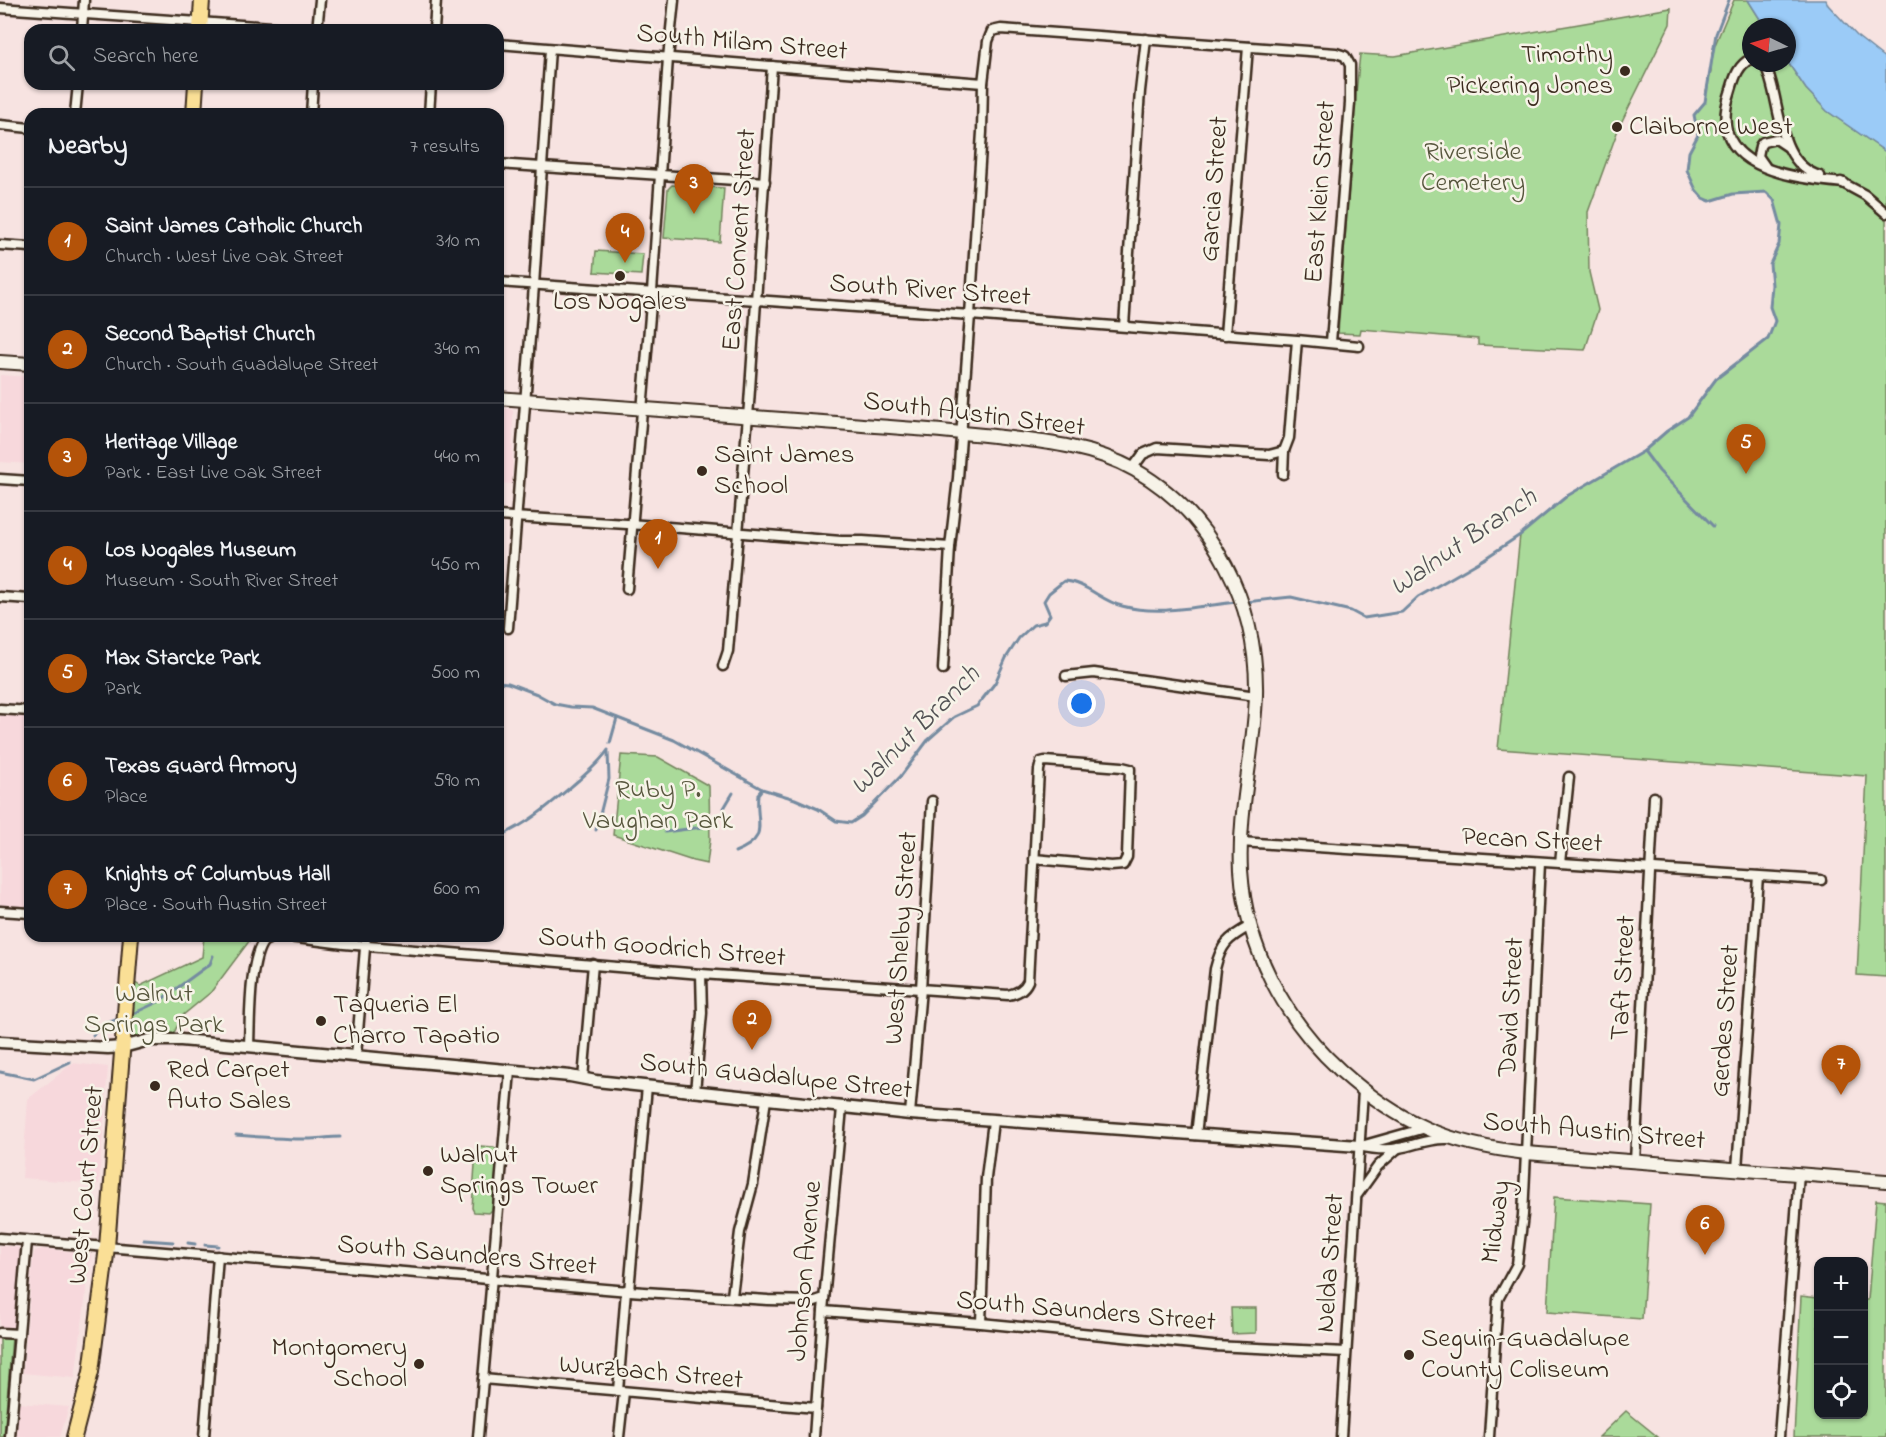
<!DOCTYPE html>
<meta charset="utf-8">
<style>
:root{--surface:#171b24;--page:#20242c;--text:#f1f3f6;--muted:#9ea1a6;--line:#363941;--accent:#b45309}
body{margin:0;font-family:"Indie Flower",sans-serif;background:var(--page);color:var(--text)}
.controls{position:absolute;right:18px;bottom:18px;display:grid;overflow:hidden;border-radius:12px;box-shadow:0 2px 4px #0004}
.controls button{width:54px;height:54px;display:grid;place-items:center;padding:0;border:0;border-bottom:2px solid var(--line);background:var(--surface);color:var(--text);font:30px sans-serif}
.compass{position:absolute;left:1742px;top:18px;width:54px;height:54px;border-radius:50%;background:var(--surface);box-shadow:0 2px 4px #0004;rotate:275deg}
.you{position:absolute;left:1082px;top:704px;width:21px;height:21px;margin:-15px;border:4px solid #fff;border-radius:50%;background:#1a73e8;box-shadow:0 0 0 9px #1a73e833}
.badge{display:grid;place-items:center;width:39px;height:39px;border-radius:50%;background:var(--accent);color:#fff;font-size:20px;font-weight:700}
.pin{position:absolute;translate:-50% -50px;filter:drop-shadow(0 2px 3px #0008)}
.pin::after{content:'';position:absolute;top:32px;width:21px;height:18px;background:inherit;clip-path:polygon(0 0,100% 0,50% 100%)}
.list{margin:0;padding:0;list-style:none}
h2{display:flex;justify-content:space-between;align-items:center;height:78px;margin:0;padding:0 24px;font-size:26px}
h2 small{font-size:20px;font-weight:400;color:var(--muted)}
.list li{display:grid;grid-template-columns:39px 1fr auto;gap:18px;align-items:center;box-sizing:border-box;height:108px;padding:0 24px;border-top:2px solid var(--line)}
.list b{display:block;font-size:22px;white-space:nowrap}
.list p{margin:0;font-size:20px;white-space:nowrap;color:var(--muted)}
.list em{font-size:20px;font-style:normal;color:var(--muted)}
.icon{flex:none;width:33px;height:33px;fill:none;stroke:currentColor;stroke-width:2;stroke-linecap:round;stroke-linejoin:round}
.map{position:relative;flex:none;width:1886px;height:1437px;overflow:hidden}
.search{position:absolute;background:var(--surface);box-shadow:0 2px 4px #0004;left:24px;top:24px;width:480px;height:66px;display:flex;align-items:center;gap:15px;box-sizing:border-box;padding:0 21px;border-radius:18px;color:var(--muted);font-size:22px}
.panel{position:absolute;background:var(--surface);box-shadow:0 2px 4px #0004;left:24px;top:108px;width:480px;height:834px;border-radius:18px}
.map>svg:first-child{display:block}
</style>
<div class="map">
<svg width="1886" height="1437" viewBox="0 0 1886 1437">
<rect width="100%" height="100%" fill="#f7e3e1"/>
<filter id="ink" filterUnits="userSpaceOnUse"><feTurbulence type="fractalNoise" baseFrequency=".0167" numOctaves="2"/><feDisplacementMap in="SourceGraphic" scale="12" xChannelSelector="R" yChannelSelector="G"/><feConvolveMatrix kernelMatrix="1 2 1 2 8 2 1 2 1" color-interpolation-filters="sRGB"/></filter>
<g filter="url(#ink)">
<g fill="#f7d8dc">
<path d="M0,375L30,377V464L0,462Z"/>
<path d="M498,408L510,409L513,411L512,484L498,483Z"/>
<path d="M0,715L30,717V908L0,906Z"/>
<path d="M73,1063L108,1067L99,1184L22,1178L28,1099Z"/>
<path d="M0,1246L17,1247L21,1250L14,1330H0Z"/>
<path d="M42,1249L88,1253L91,1255L75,1378L23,1373L33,1257L35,1251Z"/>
<path d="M19,1403L69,1407L60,1437H17Z"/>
</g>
<g fill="#aada9a" stroke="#72825c" stroke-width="1.5">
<path d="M1734,0H1748L1765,27H1751V63H1787V61L1806,89L1827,111L1886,152V977L1857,975L1867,776L1498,749L1520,535L1567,496L1644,451L1667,431L1688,417L1716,379L1768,339L1775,321L1770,307L1772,285L1770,264L1779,244L1781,225L1774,200L1766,192L1733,194L1710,201L1703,198L1696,190L1687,170L1689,152L1698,135L1694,115L1705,102L1706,91L1711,72L1712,52Z"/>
<path d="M1671,8L1670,24L1619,127L1588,212L1589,272L1598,310L1585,350L1478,345V339L1361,329L1360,334L1338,333L1355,103L1360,54L1395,56Z"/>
<path d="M672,185L724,188L720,242L664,238L668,189Z"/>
<path d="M596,251L643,254L641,275L594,272Z"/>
<path d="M621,755L658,757L709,786L710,840L707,864L693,861L613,835Z"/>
<path d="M204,936H253L211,992L182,1016L171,1039L123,1047L128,978L140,986L202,957Z"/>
<path d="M480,1146L494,1147L498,1151L492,1210L489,1213L474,1212L472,1208L476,1150Z"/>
<path d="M1554,1197L1650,1204L1642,1319L1547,1312Z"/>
<path d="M1876,1200L1886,1201V1437H1794L1801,1296L1818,1298V1414H1864V1300H1868Z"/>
<path d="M1231,1308H1256V1333L1232,1334Z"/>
<path d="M0,1336L12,1337L4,1437H0Z"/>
<path d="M1626,1411L1658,1437H1599Z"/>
</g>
<path fill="#9bcbf7" stroke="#758ba0" stroke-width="1.5" d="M1748,0H1826L1828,5L1858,37L1886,59V152L1827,111L1806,89L1787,61V27H1765Z"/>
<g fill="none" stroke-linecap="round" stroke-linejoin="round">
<g stroke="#758ba0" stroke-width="3">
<path d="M1644,451L1659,471L1713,526"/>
<path d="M1246,602L1291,597L1351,611L1364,618L1402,612L1418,597L1484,559L1520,535L1567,496L1644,451L1667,431L1688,417L1716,379L1768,339L1775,321L1770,307L1772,285L1770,264L1779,244L1781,225L1774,200L1766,192L1733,194L1710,201L1703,198L1696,190L1687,170L1689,152L1698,135L1694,115L1705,102L1716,34L1729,0"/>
<path d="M498,682L508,683L537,694L555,704L571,707L592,708L674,740L762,789L795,799L818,809L836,821L851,823L862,816L901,776L928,740L954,717L977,706L995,683L1006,658L1019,638L1033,625L1045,622L1050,615L1044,601L1049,593L1064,581C1086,582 1101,601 1122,606C1159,616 1199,606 1237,602"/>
<path d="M610,743L617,718"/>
<path d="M724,808L733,793"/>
<path d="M596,830L609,779L608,752"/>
<path d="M665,832L703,827"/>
<path d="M500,836C530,823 554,801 579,780C590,770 599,763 608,750"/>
<path d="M735,852C771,838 755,824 758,794L762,789"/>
<path d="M130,1015L158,1002L210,964L213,956"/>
<path d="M93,1035L100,1026L121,1018"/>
<path d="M0,1072L34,1079L70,1062"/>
<path d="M236,1135C260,1137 283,1139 307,1139C319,1139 329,1137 340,1137"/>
<path d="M144,1240L173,1242"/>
<path d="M188,1243L195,1244"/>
<path d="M205,1245L218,1246"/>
</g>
<defs>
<g id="minor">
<path d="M0,8L313,30"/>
<path d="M82,30L84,0"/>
<path d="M317,30L320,0"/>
<path d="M434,30L436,0"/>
<path d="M498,44L983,83"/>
<path d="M1751,59C1737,65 1734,80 1730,93C1705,168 1790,178 1844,183"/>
<path d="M1764,63C1782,96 1774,163 1820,176"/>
<path d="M75,114L78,84"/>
<path d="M311,114L313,84"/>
<path d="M429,114L431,84"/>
<path d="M0,125L30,128"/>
<path d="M498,164L765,182"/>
<path d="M1765,166L1758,156L1760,146L1763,142L1776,139L1788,147"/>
<path d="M1841,182L1865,195L1886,213"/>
<path d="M0,245L30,247"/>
<path d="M498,282L970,315L1297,340L1359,346"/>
<path d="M1124,326L1140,91L1146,39"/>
<path d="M1225,335L1248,47"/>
<path d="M1132,469L1143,454L1157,448L1269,455L1284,451"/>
<path d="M1283,474L1284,451L1289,438L1297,340"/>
<path d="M0,479L30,481"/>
<path d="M498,516L643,525L841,541H863L950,547"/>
<path d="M627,589L652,292L668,58L674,0"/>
<path d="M0,597L30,599"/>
<path d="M508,628L534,285L550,49"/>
<path d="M723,666L728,651L749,404L772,66"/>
<path d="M943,669L950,547L958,478L970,315L982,132L983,83L988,41L992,31L1001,29L1336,53L1345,56L1350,65V103L1331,342"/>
<path d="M1066,676L1094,673L1256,696"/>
<path d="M0,709L30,711"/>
<path d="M1240,842L1821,880"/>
<path d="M1560,863L1569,777"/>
<path d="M0,911L30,913"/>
<path d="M249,1046C250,1021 249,958 264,941L273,937H289L344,944L701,974L1008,995C1017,993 1024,990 1028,981L1039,770L1041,762L1045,761L1122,767L1130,769L1127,857L1123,865L1111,866L1034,859"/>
<path d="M356,1056L366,936"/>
<path d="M583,1079L593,964"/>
<path d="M695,1092L702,1013L701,974"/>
<path d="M910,1114L921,989L932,801"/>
<path d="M1196,1135L1215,969C1221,944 1228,938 1250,926"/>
<path d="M1359,1146C1372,1149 1385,1151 1399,1148C1416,1145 1429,1138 1447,1139"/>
<path d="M1361,1146L1425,1128"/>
<path d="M1635,1161L1654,797"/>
<path d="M1737,1169L1758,876"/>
<path d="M1358,1194L1378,1166L1398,1148"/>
<path d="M0,1238L629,1291L768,1300L815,1301L824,1298"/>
<path d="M629,1291L647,1086"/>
<path d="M732,1296L740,1232L753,1184L766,1100"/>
<path d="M823,1311L981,1323L1213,1346L1346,1352"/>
<path d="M981,1323L986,1178L993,1121"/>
<path d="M0,1333L19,1334"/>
<path d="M483,1379L816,1408"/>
<path d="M618,1391L626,1290"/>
<path d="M10,1437L27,1241"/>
<path d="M204,1437L218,1256"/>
<path d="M478,1437L510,1071"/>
<path d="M619,1437L624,1392"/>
<path d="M814,1437L823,1311L842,1108"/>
<path d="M1341,1437L1363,1091"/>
<path d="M1489,1437L1498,1299L1517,1264L1523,1215L1540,863"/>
<path d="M1779,1437L1799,1174"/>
</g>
<path id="tertiary" d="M0,1042L108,1048L123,1047L149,1040H181L570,1076L596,1081L910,1114L1359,1146"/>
<g id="secondary">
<path d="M0,362L30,364"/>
<path d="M498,398C615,407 732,416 850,424C901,428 951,431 1002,437C1048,442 1094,447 1135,470C1214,515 1258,605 1256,695C1254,754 1238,811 1241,870C1246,948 1284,1019 1341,1071C1400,1124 1448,1144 1526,1153L1886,1181"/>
</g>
<g id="primary">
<path d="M200,30L202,0"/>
<path d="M194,114L196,84"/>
<path d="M74,1437L91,1372L107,1247L131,936"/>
</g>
</defs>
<use href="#minor" stroke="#3b2a1e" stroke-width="13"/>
<use href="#tertiary" stroke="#3b2a1e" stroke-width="15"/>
<use href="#secondary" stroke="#3b2a1e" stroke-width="16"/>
<use href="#primary" stroke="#3b2a1e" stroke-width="18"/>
<use href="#minor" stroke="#f7f3e8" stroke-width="8"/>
<use href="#tertiary" stroke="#f7f3e8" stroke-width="10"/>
<use href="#secondary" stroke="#f7f3e8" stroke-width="12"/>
<use href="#primary" stroke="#fadf96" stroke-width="14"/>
</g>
</g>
<g fill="#3b2a1e" stroke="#f7f3e8" stroke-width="2">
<circle cx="1625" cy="71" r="6"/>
<circle cx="1617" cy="127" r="6"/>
<circle cx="620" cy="276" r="6"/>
<circle cx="702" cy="471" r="6"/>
<circle cx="321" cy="1021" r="6"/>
<circle cx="155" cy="1086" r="6"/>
<circle cx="428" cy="1171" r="6"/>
<circle cx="1409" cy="1355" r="6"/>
<circle cx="419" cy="1364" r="6"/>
</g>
<g text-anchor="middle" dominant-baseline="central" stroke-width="5" stroke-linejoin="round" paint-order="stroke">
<g font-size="27" fill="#3b2a1e" stroke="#f7f3e8">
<text transform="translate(742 43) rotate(5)">South Milam Street</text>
<text transform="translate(1215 189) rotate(-86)">Garcia Street</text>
<text transform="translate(1321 192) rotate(-86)">East Klein Street</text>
<text transform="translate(740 240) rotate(-86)">East Convent Street</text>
<text transform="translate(930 291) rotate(4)">South River Street</text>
<text transform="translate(974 415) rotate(7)">South Austin Street</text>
<text transform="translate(1532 841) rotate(3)">Pecan Street</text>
<text transform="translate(902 938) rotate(-86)">West Shelby Street</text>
<text transform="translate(662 948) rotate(5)">South Goodrich Street</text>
<text transform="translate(1624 978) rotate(-87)">Taft Street</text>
<text transform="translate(1512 1007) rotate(-87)">David Street</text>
<text transform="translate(1726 1021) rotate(-86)">Gerdes Street</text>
<text transform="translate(776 1077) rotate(6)">South Guadalupe Street</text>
<text transform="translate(1594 1132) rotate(5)">South Austin Street</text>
<text transform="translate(87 1185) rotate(-85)">West Court Street</text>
<text transform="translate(1497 1222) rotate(-82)">Midway</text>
<text transform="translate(467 1256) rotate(5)">South Saunders Street</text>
<text transform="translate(1331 1263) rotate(-86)">Nelda Street</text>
<text transform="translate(806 1271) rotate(-85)">Johnson Avenue</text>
<text transform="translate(1086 1312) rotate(5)">South Saunders Street</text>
<text transform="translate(651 1373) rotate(5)">Wurzbach Street</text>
</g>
<g font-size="27" fill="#3b2a1e" stroke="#f7f3e8" text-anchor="start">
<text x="1613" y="55" text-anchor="end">Timothy<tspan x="1613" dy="31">Pickering Jones</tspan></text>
<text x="1629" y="127">Claiborne West</text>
<text x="620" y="302" text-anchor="middle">Los Nogales</text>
<text x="714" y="455">Saint James<tspan x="714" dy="31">School</tspan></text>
<text x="333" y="1005">Taqueria El<tspan x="333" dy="31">Charro Tapatio</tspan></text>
<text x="167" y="1070">Red Carpet<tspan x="167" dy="31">Auto Sales</tspan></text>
<text x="440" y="1155">Walnut<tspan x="440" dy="31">Springs Tower</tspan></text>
<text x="1421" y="1339">Seguin-Guadalupe<tspan x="1421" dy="31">County Coliseum</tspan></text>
<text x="407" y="1348" text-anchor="end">Montgomery<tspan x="407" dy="31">School</tspan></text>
</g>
<g font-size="27" fill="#57563d" stroke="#f7f3e8">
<text x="1473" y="152">Riverside<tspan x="1473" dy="31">Cemetery</tspan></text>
<text x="658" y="790">Ruby P.<tspan x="658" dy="31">Vaughan Park</tspan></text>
<text x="154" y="994">Walnut<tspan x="154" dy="31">Springs Park</tspan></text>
</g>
<g font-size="28" font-style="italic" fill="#535254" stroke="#f7f3e8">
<text transform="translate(1464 543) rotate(-34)">Walnut Branch</text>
<text transform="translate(916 731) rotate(-45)">Walnut Branch</text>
</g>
</g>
</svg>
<div class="controls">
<button>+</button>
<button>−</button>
<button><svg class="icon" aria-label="locate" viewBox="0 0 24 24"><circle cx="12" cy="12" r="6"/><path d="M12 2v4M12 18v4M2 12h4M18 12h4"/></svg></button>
</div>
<svg class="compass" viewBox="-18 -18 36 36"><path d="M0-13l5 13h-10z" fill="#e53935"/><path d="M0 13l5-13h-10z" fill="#9ea1a6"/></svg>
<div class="you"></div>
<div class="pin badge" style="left:658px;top:569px">1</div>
<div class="pin badge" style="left:752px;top:1050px">2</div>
<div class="pin badge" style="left:694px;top:214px">3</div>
<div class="pin badge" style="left:625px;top:263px">4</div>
<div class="pin badge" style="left:1746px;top:474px">5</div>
<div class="pin badge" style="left:1705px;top:1255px">6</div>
<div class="pin badge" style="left:1841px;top:1095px">7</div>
<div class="search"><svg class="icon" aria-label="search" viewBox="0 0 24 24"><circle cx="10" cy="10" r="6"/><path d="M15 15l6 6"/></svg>Search here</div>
<section class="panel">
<h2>Nearby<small>7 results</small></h2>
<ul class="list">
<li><span class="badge">1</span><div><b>Saint James Catholic Church</b><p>Church · West Live Oak Street</p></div><em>310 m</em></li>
<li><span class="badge">2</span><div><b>Second Baptist Church</b><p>Church · South Guadalupe Street</p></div><em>340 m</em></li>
<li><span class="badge">3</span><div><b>Heritage Village</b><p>Park · East Live Oak Street</p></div><em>440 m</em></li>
<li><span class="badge">4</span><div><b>Los Nogales Museum</b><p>Museum · South River Street</p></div><em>450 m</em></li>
<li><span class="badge">5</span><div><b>Max Starcke Park</b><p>Park</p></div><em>500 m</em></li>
<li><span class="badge">6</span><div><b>Texas Guard Armory</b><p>Place</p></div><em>590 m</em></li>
<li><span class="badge">7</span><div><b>Knights of Columbus Hall</b><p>Place · South Austin Street</p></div><em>600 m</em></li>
</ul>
</section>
</div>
